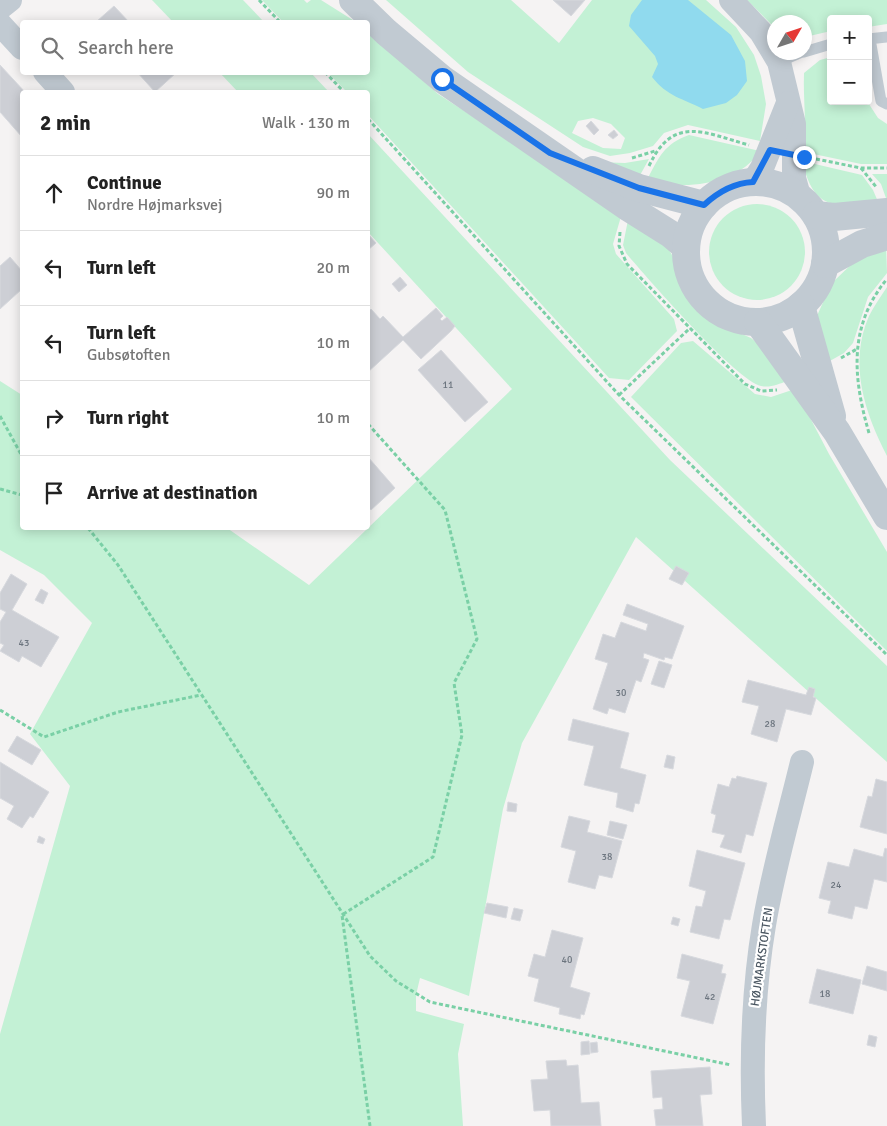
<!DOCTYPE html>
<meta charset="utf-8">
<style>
:root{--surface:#fff;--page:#f2f2f2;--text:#222;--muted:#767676;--line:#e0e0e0}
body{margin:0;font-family:Signika,sans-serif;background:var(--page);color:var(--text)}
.controls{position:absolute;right:15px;top:15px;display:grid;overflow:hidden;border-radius:5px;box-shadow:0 2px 12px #0003}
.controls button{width:45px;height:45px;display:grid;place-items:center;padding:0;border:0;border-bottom:1px solid var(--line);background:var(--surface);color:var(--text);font:25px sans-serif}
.compass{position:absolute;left:767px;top:15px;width:45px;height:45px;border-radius:50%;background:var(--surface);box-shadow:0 2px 12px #0003;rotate:51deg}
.stop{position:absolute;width:15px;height:15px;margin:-11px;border:4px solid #1a73e8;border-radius:50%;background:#fff}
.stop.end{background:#1a73e8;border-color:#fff;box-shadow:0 1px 5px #0008}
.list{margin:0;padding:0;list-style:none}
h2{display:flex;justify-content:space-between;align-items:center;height:65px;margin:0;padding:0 20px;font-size:21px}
h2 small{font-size:16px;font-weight:400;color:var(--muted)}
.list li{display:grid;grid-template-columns:32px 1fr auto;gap:15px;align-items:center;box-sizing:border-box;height:75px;padding:0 20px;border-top:1px solid var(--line)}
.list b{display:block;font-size:19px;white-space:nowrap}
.list p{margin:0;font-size:16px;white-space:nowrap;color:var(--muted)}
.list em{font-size:16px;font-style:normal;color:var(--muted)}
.icon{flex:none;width:28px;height:28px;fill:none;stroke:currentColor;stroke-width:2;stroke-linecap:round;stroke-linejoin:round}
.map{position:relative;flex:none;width:887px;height:1126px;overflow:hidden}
.search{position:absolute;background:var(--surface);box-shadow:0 2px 12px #0003;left:20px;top:20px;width:350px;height:55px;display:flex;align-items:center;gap:12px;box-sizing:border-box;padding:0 18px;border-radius:5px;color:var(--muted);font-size:19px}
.panel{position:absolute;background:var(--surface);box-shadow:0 2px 12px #0003;left:20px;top:90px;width:350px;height:440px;border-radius:5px}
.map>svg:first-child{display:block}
</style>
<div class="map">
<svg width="887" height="1126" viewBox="0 0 887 1126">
<rect width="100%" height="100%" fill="#f5f3f3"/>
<g fill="#c3f1d5" fill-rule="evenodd">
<path d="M152,0H243L264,22H173Z"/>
<path d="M262,0H304L307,3L311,0H321L356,22H283Z"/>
<path d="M386,0H511L559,43L592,0H706L736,27L754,55L761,76L766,104L760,141L688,125L664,133L653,146L630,153L610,156L583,147L468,72ZM593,118L611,124L625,138L621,149L603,148L572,133L578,121Z"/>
<path d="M747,0H887V24L868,27V19H831V31L805,37L804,22H774V27Z"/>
<path d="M368,32L438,94L622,213L613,244L616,254L674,319L677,331L629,380L609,378L368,115V92H347L328,73L368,72Z"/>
<path d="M831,57V101H867L878,118L887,124V164H861L804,152C807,126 803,100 804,73L820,60Z"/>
<path d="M220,73H311L329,92H238Z"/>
<path d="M368,134L670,460L887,666V762L636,537L522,743L503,809L469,996L420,978L416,995V1011L464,1024L458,1054L463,1126H0V1034L70,786L30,734L92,623L44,575L0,550V381L22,395V528H227L309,585L512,389L368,232Z"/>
<path d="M689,135L760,151C738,185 684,191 647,180C659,157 664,144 689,135Z"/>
<path d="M649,159L639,177L598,162L625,163Z"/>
<path d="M802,161L862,175L873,190L879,204C834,205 815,213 802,161Z"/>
<path d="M872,174H887V201L881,184Z"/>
<circle cx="757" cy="252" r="48"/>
<path d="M628,220L668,248L676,262L681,285L710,320L751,338L773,356L787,381C779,384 770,388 761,386C737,381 646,277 626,253L623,245Z"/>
<path d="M886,244L887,273L868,297L853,343L844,353L828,362L816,318L825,298L834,281L858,258Z"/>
<path d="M887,287V456C865,413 848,364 869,316C874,306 881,296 887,287Z"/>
<path d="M693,341L755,394L771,397L795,389L829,454L887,552V651L631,397L681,343Z"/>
</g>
<path fill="#90daee" d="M642,0H688L731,35L745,61L747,81L737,95L726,103L703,109C682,98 668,97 652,77L658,64L655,56L629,26L631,15Z"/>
<g fill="#cdcfd5" stroke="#d7d9de">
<path d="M553,0H585L571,16Z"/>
<path d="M114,6L129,22H96Z"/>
<path d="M0,65L25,92H22V137L0,112Z"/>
<path d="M137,72H177L155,92Z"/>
<path d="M591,121L599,130L594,135L586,126Z"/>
<path d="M614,130L618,135L613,139L608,135Z"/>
<path d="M368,234L376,243L368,250Z"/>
<path d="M10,257L22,271V289L0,309V266Z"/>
<path d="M400,277L407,285L399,292L392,284Z"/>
<path d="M436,308L443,316L440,319L442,321L447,317L455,326L451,331L421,359L403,340L368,372V312L371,309L380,319L383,316L403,337Z"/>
<path d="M441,350L488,402L465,422L418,370Z"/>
<path d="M368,457L395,488L371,510L368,507Z"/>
<path d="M676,566L689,573L682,585L669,579Z"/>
<path d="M11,574L27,584L12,610L59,637L41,667L22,656L19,662L0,651L4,645L0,643V622L6,612L0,609V593Z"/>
<path d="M41,589L48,593L43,604L35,600Z"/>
<path d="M627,604L684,626L672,659L665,657L664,660L644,653L643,658L649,660L641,682L636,680L625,713L609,708L607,714L593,709L608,663L595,659L603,634L615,638L621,622L646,631L648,624L623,615Z"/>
<path d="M659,661L672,665L664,688L651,684Z"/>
<path d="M748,680L806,695L809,687L815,689L813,697L816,698L811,715L786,709L777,742L751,734L759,706L742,702Z"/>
<path d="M573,719L629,733L620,768L646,775L639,804L635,803L633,812L616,807L618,793L584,785L594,746L568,740Z"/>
<path d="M17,736L41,750L32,765L8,751Z"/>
<path d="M667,755L675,757L673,769L664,767Z"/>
<path d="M0,762L49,792L33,818L30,816L22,828L7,819L14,806L0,798Z"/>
<path d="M737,776L767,783L753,836L746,834L741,853L720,847L725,835L712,832L716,815L711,813L718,784L729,787L732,778L736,779Z"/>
<path d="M876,779L887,782V834L860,827L868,796L872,797Z"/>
<path d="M508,802L517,804L516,812L507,811Z"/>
<path d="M569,816L590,821L587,832L622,841L612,878L599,875L595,889L568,882L576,851L561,847Z"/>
<path d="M610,821L627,825L623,839L607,835Z"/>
<path d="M39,836L45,839L43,844L37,842Z"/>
<path d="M885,848L887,849V882L874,879L867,909L855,906L852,919L828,913L831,901L819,898L828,862L849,867L854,849L883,857Z"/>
<path d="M697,850L745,863L730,920L724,919L719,939L690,932L696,906L702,907L706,891L689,886Z"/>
<path d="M487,903L508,907L506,918L484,913Z"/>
<path d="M514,908L523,910L520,921L511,919Z"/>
<path d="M673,917L680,919L678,926L671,924Z"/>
<path d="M552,930L583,938L570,987L590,993L584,1015L581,1014L580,1019L559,1014L560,1008L534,1001L539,979L528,976L534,954L545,957Z"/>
<path d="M682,954L723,965L721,973L726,974L713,1024L681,1016L690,981L677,978Z"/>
<path d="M867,966L887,972V991L862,984Z"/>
<path d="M817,969L861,980L853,1014L809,1003Z"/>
<path d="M869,1035L877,1037L875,1047L867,1045Z"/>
<path d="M589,1041L590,1054L581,1055V1042Z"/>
<path d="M597,1042L598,1052L591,1053L590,1043Z"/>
<path d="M566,1060L567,1066L578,1065L581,1103L599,1102L601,1126H551L550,1110L534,1111L531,1080L548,1079L546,1061Z"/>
<path d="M710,1067L712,1094L700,1095L703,1126H656L654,1110L663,1109L662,1097L653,1098L651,1071Z"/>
</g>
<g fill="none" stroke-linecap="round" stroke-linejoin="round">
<g stroke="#7ad0a6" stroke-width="3" stroke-dasharray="4 2.5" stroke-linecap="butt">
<path d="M259,0L280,22"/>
<path d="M325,72L344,92"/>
<path d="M368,119L619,395L887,655"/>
<path d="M632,158L655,151"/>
<path d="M816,159L861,168H887"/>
<path d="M649,166C673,114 705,133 749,145"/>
<path d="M861,168L877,188"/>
<path d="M620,232L619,246L627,264L745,384L761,391L777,390"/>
<path d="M841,358L857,349"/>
<path d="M619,395L690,328"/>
<path d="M0,416L22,456"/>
<path d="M368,424L445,510L477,639L454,683L462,735L433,857L342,915L370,1126"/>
<path d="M869,433C853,378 848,326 887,279"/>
<path d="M0,489L22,495"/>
<path d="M88,528L118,565L370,956L396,981L430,1002L731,1065"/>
<path d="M0,710L44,737L118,712L201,695"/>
</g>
<g stroke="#c1cad2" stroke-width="11">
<path d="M868,39L887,37"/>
<path d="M870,39L881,101L887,104"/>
<path d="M804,52L831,44"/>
<path d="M779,62L802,52"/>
</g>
<g stroke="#c1cad2" stroke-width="24">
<path d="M731,0L761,32L779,62L794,124V178L799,196"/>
<path d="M0,8L10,0"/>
<path d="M0,24L22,48"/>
<path d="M45,72L63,92"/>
<path d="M753,182L762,168L788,103"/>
<path d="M754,1126C751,1059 753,991 764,925C773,870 789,816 802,762"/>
</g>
<g stroke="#c1cad2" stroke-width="28">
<path d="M353,0L386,32L442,79L629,208L672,235L686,247"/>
<path d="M593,170L639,188L704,205"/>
<circle cx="756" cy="252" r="70"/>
<path d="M816,215L834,217L887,212"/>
<path d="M825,264L862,244L887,236"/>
<path d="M801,306L832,416"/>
<path d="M758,322L837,432L887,516"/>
</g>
</g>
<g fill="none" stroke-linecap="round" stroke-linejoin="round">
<path stroke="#1a73e8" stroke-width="6" d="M442,79L550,153L639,188L704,205C718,192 733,183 753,182L770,150L804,157"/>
</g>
<g text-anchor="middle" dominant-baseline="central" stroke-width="4.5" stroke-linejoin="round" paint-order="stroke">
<g font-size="10" fill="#6b747e">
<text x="448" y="385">11</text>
<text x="24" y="643">43</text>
<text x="621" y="693">30</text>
<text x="770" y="724">28</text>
<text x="607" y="857">38</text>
<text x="836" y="885">24</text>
<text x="567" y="960">40</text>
<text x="825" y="994">18</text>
<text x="710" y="997">42</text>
</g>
<g font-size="12" fill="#4a5661" stroke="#fff">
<text transform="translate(762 957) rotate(-82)">HØJMARKSTOFTEN</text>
</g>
</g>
</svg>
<div class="controls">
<button>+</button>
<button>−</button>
</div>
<svg class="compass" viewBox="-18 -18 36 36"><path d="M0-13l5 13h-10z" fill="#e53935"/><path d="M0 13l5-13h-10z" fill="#767676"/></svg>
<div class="stop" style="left:442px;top:79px"></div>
<div class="stop end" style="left:804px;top:157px"></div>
<div class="search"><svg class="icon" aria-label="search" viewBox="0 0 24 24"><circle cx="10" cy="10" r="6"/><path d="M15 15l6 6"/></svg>Search here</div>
<section class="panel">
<h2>2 min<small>Walk · 130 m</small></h2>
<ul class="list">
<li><svg class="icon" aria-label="ahead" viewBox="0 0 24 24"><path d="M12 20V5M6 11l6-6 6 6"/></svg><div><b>Continue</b><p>Nordre Højmarksvej</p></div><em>90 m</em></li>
<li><svg class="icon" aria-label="left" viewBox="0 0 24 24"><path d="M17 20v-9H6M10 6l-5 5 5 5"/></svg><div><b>Turn left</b></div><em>20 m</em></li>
<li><svg class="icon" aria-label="left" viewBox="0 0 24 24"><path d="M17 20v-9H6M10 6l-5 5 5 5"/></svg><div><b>Turn left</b><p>Gubsøtoften</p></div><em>10 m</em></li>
<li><svg class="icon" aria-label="right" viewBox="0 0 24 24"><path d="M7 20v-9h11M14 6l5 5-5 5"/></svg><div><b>Turn right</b></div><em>10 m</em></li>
<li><svg class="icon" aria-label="arrive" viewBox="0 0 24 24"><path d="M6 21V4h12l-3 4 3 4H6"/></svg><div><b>Arrive at destination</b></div></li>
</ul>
</section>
</div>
